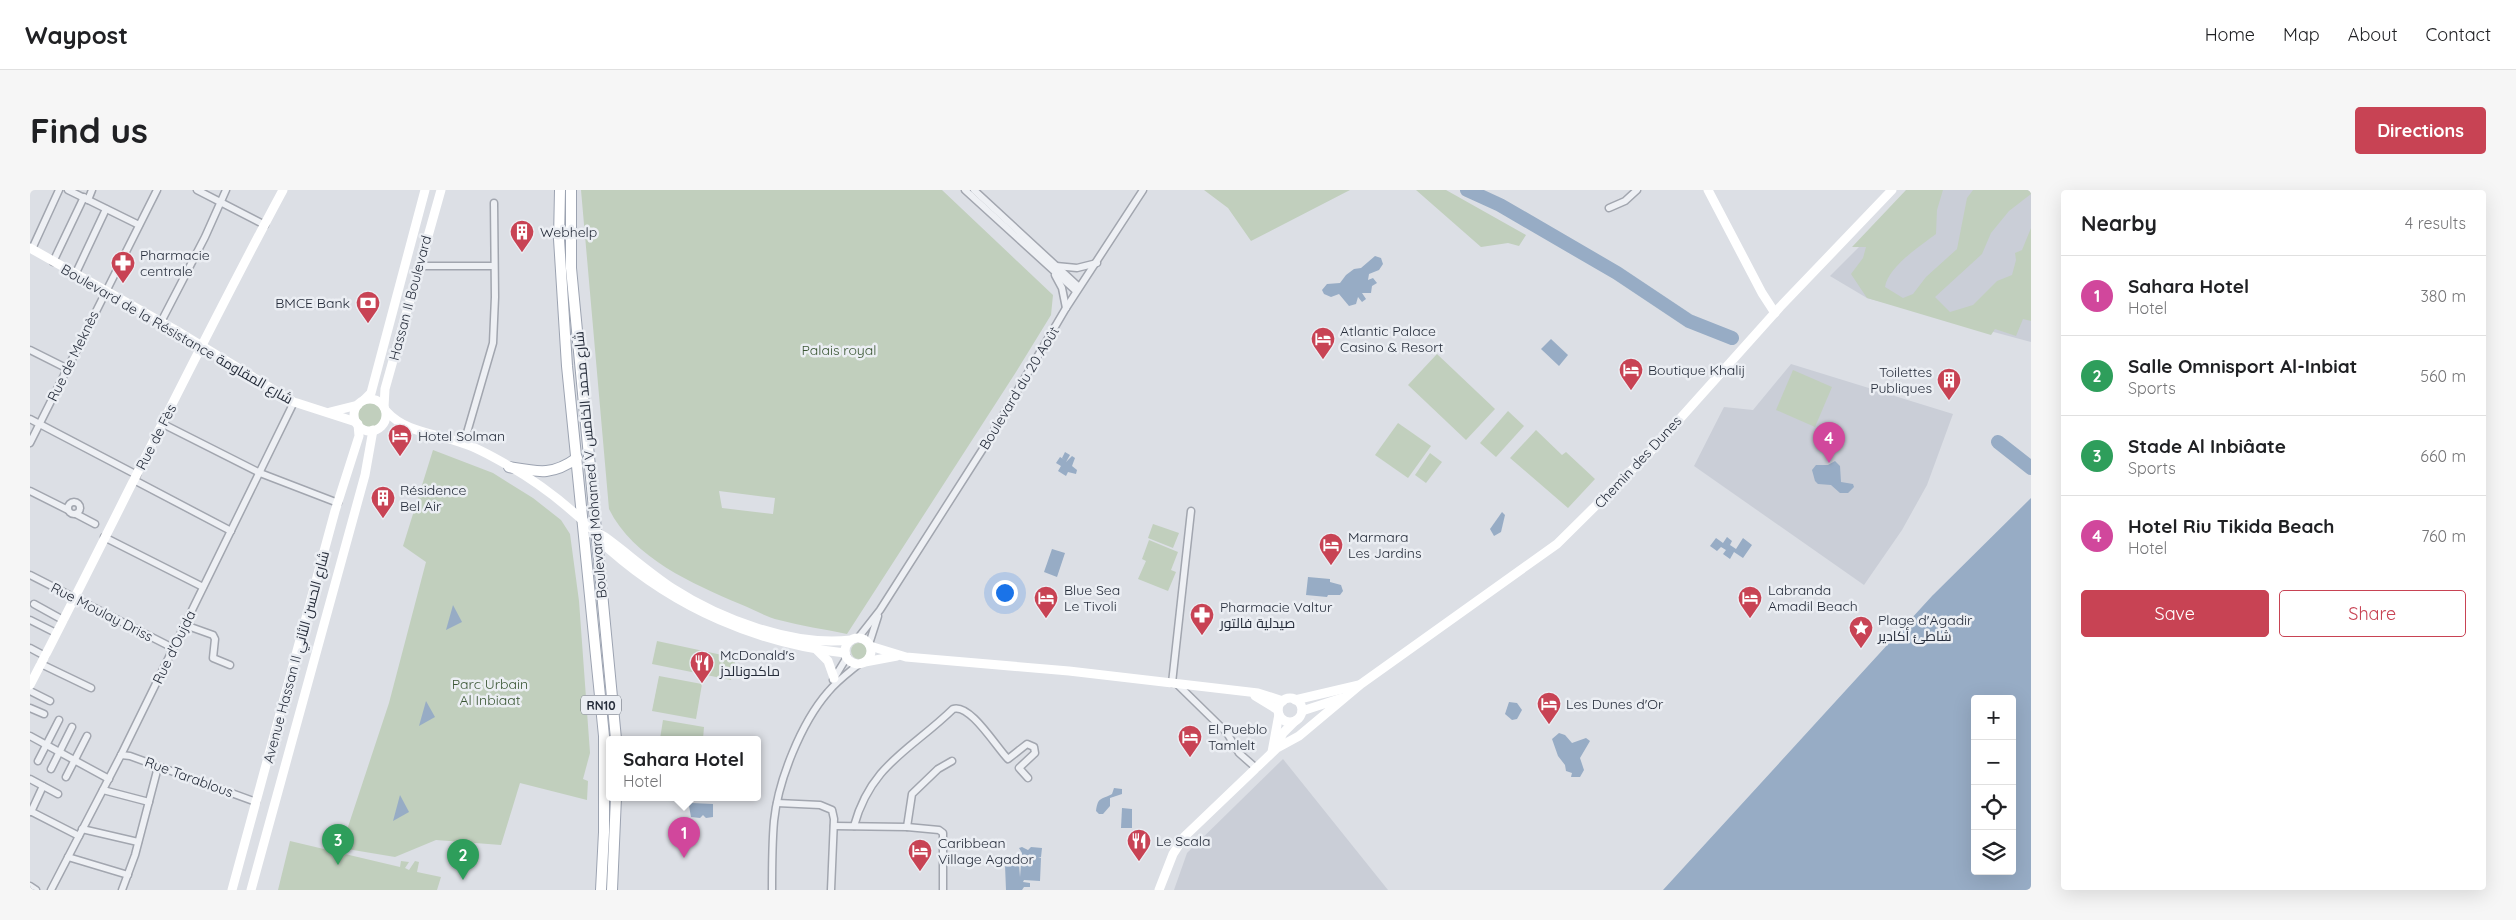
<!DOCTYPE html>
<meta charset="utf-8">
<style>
:root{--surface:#fff;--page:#f6f6f6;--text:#202124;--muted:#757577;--line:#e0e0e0;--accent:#c84354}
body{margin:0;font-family:Quicksand,Cairo,sans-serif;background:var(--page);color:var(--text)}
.controls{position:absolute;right:15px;bottom:15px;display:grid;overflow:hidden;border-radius:5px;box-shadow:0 5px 20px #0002}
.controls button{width:45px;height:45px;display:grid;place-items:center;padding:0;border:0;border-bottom:1px solid var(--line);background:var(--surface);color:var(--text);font:25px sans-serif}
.you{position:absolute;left:974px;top:402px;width:18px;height:18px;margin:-12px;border:4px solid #fff;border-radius:50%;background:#1a73e8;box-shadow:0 0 0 8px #1a73e833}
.badge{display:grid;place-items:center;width:32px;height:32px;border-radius:50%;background:var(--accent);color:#fff;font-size:16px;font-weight:700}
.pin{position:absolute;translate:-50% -41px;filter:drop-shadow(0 1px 2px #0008)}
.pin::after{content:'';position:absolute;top:26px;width:18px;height:15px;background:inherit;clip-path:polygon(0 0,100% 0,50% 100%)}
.popup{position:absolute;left:576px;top:546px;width:155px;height:65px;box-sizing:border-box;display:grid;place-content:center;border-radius:5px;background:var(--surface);filter:drop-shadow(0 1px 4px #0005);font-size:16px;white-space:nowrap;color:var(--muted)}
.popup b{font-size:19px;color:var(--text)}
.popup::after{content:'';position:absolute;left:50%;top:100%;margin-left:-10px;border:10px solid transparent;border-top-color:var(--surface)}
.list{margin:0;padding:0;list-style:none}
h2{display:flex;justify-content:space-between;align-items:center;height:65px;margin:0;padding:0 20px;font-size:21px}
h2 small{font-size:16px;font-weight:400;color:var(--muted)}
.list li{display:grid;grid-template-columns:32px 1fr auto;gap:15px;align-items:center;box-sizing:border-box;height:80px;padding:0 20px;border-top:1px solid var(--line)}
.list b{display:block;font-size:19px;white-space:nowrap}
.list p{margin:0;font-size:16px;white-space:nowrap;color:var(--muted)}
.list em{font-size:16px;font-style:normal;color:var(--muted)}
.actions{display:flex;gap:10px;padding:15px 20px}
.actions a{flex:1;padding:11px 0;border:1px solid var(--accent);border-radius:5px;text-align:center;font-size:18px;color:var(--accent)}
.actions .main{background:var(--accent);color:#fff}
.icon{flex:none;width:28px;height:28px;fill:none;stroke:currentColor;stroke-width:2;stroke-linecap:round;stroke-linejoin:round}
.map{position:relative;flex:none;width:2001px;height:700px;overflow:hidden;border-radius:5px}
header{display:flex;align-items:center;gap:30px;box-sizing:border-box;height:70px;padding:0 25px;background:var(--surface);border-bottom:1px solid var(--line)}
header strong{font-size:24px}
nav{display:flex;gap:28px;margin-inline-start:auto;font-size:18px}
.intro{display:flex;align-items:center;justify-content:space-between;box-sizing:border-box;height:120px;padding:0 30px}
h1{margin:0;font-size:35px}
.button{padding:12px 22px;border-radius:5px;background:var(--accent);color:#fff;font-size:18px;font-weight:700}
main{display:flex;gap:30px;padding:0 30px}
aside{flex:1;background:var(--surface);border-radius:5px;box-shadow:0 5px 20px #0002}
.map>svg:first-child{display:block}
</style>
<header>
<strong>Waypost</strong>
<nav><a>Home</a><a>Map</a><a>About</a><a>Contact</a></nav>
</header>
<div class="intro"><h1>Find us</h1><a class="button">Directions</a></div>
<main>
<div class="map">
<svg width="2001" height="700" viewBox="0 0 2001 700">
<rect width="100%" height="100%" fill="#dcdfe5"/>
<g fill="#caced7">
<path d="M1886,0H2001V152L1837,108L1800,86Z"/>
<path d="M1761,174L1923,224L1897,295L1872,340L1834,395L1664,276L1694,217L1723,220Z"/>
<path d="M1253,569L1358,700H1144L1157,663Z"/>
</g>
<g fill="#c1cfbd" fill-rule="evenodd">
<path d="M551,0H912L1023,105L1021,125L986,182L817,444C794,439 771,436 749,430C736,427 723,419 710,414C663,394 603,368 579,319ZM689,301L745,308L743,324L692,318Z"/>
<path d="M1174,0H1320L1221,51L1198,18Z"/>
<path d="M1386,0H1416L1496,45L1489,56L1478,53L1451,57Z"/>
<path d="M1876,0H1913L1907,20L1906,44C1890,56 1858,77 1855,97L1873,108L1883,104L1896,87L1927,59L1937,8L1943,0H2001V4L1979,21L1961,43L1952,64L1905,107L1920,122L1943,115L1967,91L1982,85L1986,70L1985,63L1992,60L2001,38V131L1993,129L1986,146L1965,139L1961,145L1837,108L1821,84L1833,68L1836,57H1822Z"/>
<path d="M1407,164L1465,219L1436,250L1378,195Z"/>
<path d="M1763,180L1802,197L1785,237L1746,220Z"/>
<circle cx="340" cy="225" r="12"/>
<path d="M1478,221L1494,236L1466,267L1450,253Z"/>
<path d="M1368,233L1401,256L1378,288L1345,265Z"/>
<path d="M1506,240L1532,265L1536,262L1565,289L1538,318L1480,268Z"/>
<path d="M403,260L463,283L503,308L531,330L540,344L549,411L560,563L553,589L558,591L557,610L490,593L471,655L406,650L365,667L311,658L359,513L396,372L373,356Z"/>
<path d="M1400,263L1412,272L1396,293L1385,285Z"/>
<path d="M1123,334L1149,343L1143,358L1118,348Z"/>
<path d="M1119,350L1148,362L1141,380L1146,382L1138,401L1108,389L1116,371L1112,369Z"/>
<path d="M627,451L706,468L701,490L622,474Z"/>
<circle cx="829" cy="461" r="8"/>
<path d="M629,486L672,494L666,529L622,521Z"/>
<path d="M633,530L674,537L673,549H630Z"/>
<path d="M260,651L370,677L371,671L379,672L375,678L379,680L385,671L389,672L387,682L411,687L407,700H248Z"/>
</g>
<g fill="#97acc5" fill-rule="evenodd">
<path d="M1345,66L1351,68L1353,74L1349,80L1339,84L1338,90L1343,88L1347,93L1342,96L1341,103H1332L1336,109L1332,112L1328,107L1326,114L1319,116L1309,104L1301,107L1294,104L1292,100L1297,94L1310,93L1316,85L1324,79L1331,78Z"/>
<path d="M1521,149L1538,165L1529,176L1511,159Z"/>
<path d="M1035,262L1040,265L1036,272L1042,266L1045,268L1042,276L1047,280L1046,284L1038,282L1036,286L1028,281L1031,276L1026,273L1030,267L1035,270L1032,268Z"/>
<path d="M1805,271L1810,276L1811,292L1823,294L1824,297L1818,303H1810L1801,295L1788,294L1785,291L1782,280L1786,275H1798Z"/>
<path d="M2001,308V700H1633L1902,406ZM1945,509H1982V681H1945Z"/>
<path d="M1472,322L1475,325L1471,342L1464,346L1460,339Z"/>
<path d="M1697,347L1702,351L1700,355L1706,359L1713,348L1722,355L1713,368L1704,362L1700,369L1693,364L1696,360L1691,357L1687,361L1680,356L1686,348L1693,353Z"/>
<path d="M1022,359L1035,363L1027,387L1014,382Z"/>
<path d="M1278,387L1300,389V392L1311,395L1313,401L1310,405H1298L1297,407L1276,405Z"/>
<path d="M423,415L432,432L416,440Z"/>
<path d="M396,511L405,527L389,536Z"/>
<path d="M1479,512L1487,513L1492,520L1487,529L1482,530L1475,524Z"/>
<path d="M1529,543L1535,545L1542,553L1556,548L1560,551L1550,568L1554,580L1550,587H1541L1542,583L1536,581L1535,575L1528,566L1522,549Z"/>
<path d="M1084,598L1092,599V604L1080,608V616L1073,624H1069L1066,621C1068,606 1072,610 1082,604Z"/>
<path d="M370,605L379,622L363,631Z"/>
<path d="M662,613L683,614V627L676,628L673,625L670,628L661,627L659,616Z"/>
<path d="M1092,618L1102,619V638H1091Z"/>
<path d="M992,657L998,660L1001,657L1012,658L1011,667H1008L1011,668L1010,691L994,690L993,692L1000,693V697H994L992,700H976L975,675H989L990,687L992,663L989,658Z"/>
</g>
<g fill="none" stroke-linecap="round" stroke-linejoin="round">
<g stroke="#97acc5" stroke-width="14">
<path d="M1437,0L1470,15L1587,83L1659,131L1702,148"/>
<path d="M1968,252L2001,278"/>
</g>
<defs>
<g id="street">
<path d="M38,0L109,35"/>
<path d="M167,0L235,35"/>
<path d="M935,0L1046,101"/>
<path d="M944,0L1049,97"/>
<path d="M58,10L62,0"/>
<path d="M1579,18L1595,11L1607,0"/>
<path d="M2,59L29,0"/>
<path d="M23,72L54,7"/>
<path d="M391,76H464"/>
<path d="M1026,76L1047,78L1067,73"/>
<path d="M45,85L76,19"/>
<path d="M1025,85L1032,98L1036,118"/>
<path d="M131,132L175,47L196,0"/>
<path d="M0,160L36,178"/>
<path d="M0,229L107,285"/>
<path d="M133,234L230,283L308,313"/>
<path d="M0,253L127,0"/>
<path d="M434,253L463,153L465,107L464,13"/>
<path d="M104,290L201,341"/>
<path d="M0,301L38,320"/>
<circle cx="44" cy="318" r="6"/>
<path d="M46,324L65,334"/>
<path d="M74,347L173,397"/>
<path d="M0,385L143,458"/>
<path d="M4,414L33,430"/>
<path d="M0,430L26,443"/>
<path d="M155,435L183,445L185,449L183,468L200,475"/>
<path d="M828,448L850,420L956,254L1036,118L1113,0"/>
<path d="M839,454L848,426"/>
<path d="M0,458L15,466"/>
<path d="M11,474L61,498"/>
<path d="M803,490L817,467"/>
<path d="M1142,493L1161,321"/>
<path d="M1147,494L1197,543L1209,563L1226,578"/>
<path d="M0,501L20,511"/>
<path d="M0,518L14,524"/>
<path d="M0,546L79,589"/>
<path d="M91,565L100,566L226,612"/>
<path d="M8,571L29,530"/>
<path d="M21,579L42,537"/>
<path d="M36,587L57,546"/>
<path d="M0,589L28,604"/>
<path d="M73,600L119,612"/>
<path d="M747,613L790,615L802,620L804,629L801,700"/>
<path d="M0,621L49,646"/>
<path d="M1,622L13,596"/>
<path d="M804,636L877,637L882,604L908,579L922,571"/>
<path d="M824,636C841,574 881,560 923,519C940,513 966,557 978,569L997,554L1004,557L1005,563L989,578L998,588"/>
<path d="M877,637L909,640L913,643V700"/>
<path d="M52,639L108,652"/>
<path d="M38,667L98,685"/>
<path d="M0,696L6,700"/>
<path d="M21,700L91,565L264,212"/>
<path d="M92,700L105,665L128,577"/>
<path d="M742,700C742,677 742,654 744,631C748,591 771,533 798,502C807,491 818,483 829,474"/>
</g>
<g id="primary">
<path d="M530,0L529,49L537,176L574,546V642L571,700"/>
<path d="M541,0V78L586,549"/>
<path d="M479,277C508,282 522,286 547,268"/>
<path d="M582,700L586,607"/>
</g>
</defs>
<use href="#street" stroke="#a2a6af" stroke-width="9"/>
<use href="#primary" stroke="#9ca3b1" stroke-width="12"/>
<use href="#street" stroke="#eef0f4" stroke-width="6"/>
<g stroke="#fff" stroke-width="9">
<path d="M1678,0L1732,103L1745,123"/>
<path d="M0,58L149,142L264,212L326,232"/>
<circle cx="340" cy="225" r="16"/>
<path d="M334,210L341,203L395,0"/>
<path d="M354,217L355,199L411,0"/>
<path d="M356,221C377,244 407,243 435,254C450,259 465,268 479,276C509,293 538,316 563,340C569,346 573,354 580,360C646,418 728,454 815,463"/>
<path d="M300,222L328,215"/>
<path d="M566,342L575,347C597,363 618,382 642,398C690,429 763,457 821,450"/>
<circle cx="828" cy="461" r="13"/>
<path d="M840,456L876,467L1039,481L1228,503L1253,511"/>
<path d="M787,460L798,471L804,488"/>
<path d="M835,472L867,466"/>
<path d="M0,495C85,331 165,163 253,0"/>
<path d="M1225,506L1248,520"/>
<circle cx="1260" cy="520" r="12"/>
<path d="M1265,510L1329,495"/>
<path d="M1272,521L1312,508"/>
<path d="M1248,553L1253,543L1265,531"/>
<path d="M1242,562L1249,524"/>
<path d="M202,700L305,321L329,246L328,234"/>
<path d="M221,700L335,285L343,240"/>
<path d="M1129,700L1143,664L1154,647L1247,558L1269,546L1331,494L1527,354L1621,261L1750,117L1862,0"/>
</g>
<use href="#primary" stroke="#fff" stroke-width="10"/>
</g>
<defs>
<symbol id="building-pin" viewBox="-11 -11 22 30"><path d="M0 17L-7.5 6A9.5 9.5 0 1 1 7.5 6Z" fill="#c84354" stroke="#ebeef3"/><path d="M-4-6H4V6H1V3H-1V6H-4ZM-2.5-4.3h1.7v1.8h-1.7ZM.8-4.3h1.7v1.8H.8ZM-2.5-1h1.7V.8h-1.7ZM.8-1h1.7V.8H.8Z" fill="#fff"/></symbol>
<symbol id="pharmacy-pin" viewBox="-11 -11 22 30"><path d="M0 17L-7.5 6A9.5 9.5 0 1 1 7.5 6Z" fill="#c84354" stroke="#ebeef3"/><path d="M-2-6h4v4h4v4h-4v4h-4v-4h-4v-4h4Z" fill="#fff"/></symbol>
<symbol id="bank-pin" viewBox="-11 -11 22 30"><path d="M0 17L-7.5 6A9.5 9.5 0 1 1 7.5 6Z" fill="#c84354" stroke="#ebeef3"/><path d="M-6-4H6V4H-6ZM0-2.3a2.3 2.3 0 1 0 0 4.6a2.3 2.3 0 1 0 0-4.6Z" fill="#fff"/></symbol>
<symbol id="hotel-pin" viewBox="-11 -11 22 30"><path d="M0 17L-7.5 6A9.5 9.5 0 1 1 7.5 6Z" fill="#c84354" stroke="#ebeef3"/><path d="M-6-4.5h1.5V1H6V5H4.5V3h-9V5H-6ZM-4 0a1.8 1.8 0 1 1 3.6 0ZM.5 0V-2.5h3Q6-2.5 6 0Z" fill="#fff"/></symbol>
<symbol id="sight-pin" viewBox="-11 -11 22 30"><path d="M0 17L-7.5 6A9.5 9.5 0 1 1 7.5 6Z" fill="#c84354" stroke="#ebeef3"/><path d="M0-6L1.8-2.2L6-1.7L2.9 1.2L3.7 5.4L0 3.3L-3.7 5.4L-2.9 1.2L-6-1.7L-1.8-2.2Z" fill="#fff"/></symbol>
<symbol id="restaurant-pin" viewBox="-11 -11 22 30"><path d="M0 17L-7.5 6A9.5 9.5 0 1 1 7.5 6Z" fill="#c84354" stroke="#ebeef3"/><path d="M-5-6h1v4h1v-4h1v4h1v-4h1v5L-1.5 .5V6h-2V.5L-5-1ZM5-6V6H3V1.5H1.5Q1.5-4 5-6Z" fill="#fff"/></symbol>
</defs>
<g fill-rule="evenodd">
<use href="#building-pin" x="478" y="28" width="28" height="38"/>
<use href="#pharmacy-pin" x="79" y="59" width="28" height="38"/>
<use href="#bank-pin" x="324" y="99" width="28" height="38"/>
<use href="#hotel-pin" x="1279" y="135" width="28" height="38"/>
<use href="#hotel-pin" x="1587" y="166" width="28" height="38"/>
<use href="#building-pin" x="1905" y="176" width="28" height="38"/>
<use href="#hotel-pin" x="356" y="232" width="28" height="38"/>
<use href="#building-pin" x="339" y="294" width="28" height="38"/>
<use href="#hotel-pin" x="1287" y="341" width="28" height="38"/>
<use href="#hotel-pin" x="1002" y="394" width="28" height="38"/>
<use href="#hotel-pin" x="1706" y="394" width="28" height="38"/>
<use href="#pharmacy-pin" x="1158" y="411" width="28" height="38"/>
<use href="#sight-pin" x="1817" y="424" width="28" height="38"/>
<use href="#restaurant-pin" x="658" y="459" width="28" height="38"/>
<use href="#hotel-pin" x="1505" y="500" width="28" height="38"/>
<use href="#hotel-pin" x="1146" y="533" width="28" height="38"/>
<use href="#restaurant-pin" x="1095" y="637" width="28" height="38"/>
<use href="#hotel-pin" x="876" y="647" width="28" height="38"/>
</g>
<g text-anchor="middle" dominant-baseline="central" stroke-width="5" stroke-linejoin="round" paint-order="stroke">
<rect fill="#ebeef3" stroke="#616772" stroke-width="1" x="551" y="505.5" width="40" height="19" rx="4"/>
<g font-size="12" font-weight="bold" fill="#262d3b">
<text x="571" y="515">RN10</text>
</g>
<g font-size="14" fill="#262d3b" stroke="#ebeef3" text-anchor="start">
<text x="510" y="42">Webhelp</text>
<text x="110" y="65">Pharmacie<tspan x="110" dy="16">centrale</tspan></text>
<text x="320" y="113" text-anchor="end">BMCE Bank</text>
<text x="1310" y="141">Atlantic Palace<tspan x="1310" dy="16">Casino &amp; Resort</tspan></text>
<text x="1618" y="180">Boutique Khalij</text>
<text x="1902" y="182" text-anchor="end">Toilettes<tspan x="1902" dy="16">Publiques</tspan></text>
<text x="388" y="246">Hotel Solman</text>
<text x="370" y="300">Résidence<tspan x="370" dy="16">Bel Air</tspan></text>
<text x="1318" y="347">Marmara<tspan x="1318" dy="16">Les Jardins</tspan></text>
<text x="1034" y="400">Blue Sea<tspan x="1034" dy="16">Le Tivoli</tspan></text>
<text x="1738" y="400">Labranda<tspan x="1738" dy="16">Amadil Beach</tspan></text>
<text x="1190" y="417">Pharmacie Valtur<tspan x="1190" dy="16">صيدلية فالتور</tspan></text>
<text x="1848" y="430">Plage d'Agadir<tspan x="1848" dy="16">شاطئ أكادير</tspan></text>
<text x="690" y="465">McDonald's<tspan x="690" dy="16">ماكدونالدز</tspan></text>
<text x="1536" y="514">Les Dunes d'Or</text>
<text x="1178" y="539">El Pueblo<tspan x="1178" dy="16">Tamlelt</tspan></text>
<text x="1126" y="651">Le Scala</text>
<text x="908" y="653">Caribbean<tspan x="908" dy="16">Village Agador</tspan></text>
</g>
<g font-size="14" fill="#262d3b" stroke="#ebeef3">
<text transform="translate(380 108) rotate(-75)">Hassan II Boulevard</text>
<text transform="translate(147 144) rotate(30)">Boulevard de la Résistance شارع المقاومة</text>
<text transform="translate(43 166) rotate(-64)">Rue de Meknès</text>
<text transform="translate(989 198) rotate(-59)">Boulevard du 20 Août</text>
<text transform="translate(126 247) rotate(-63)">Rue de Fès</text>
<text transform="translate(1608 272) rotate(-47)">Chemin des Dunes</text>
<text transform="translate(560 275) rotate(-95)">Boulevard Mohamed V شارع محمد الخامس</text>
<text transform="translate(72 422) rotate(27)">Rue Moulay Driss</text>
<text transform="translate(144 457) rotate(-64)">Rue d'Oujda</text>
<text transform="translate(266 467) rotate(-75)">Avenue Hassan II شارع الحسن الثاني</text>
<text transform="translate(159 587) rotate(20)">Rue Tarablous</text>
</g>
<g font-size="14" fill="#3a5634" stroke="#ebeef3">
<text x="809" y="160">Palais royal</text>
<text x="460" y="494">Parc Urbain<tspan x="460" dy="16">Al Inbiaat</tspan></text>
</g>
</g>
</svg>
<div class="controls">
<button>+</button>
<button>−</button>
<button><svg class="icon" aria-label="locate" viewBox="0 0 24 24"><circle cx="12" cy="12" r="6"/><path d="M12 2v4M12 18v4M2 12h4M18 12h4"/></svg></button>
<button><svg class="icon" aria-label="layers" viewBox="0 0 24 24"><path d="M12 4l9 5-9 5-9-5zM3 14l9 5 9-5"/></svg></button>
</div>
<div class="you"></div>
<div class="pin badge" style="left:654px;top:668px;background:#d1479c">1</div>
<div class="popup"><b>Sahara Hotel</b>Hotel</div>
<div class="pin badge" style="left:433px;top:690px;background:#2e9e5b">2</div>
<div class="pin badge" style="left:308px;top:675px;background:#2e9e5b">3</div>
<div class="pin badge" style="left:1799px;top:273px;background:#d1479c">4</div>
</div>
<aside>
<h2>Nearby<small>4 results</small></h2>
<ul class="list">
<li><span class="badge" style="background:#d1479c">1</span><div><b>Sahara Hotel</b><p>Hotel</p></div><em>380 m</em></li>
<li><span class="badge" style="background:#2e9e5b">2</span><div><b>Salle Omnisport Al-Inbiat</b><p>Sports</p></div><em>560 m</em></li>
<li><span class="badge" style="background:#2e9e5b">3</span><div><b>Stade Al Inbiâate</b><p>Sports</p></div><em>660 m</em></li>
<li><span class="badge" style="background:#d1479c">4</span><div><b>Hotel Riu Tikida Beach</b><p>Hotel</p></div><em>760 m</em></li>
</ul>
<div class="actions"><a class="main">Save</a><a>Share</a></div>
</aside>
</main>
